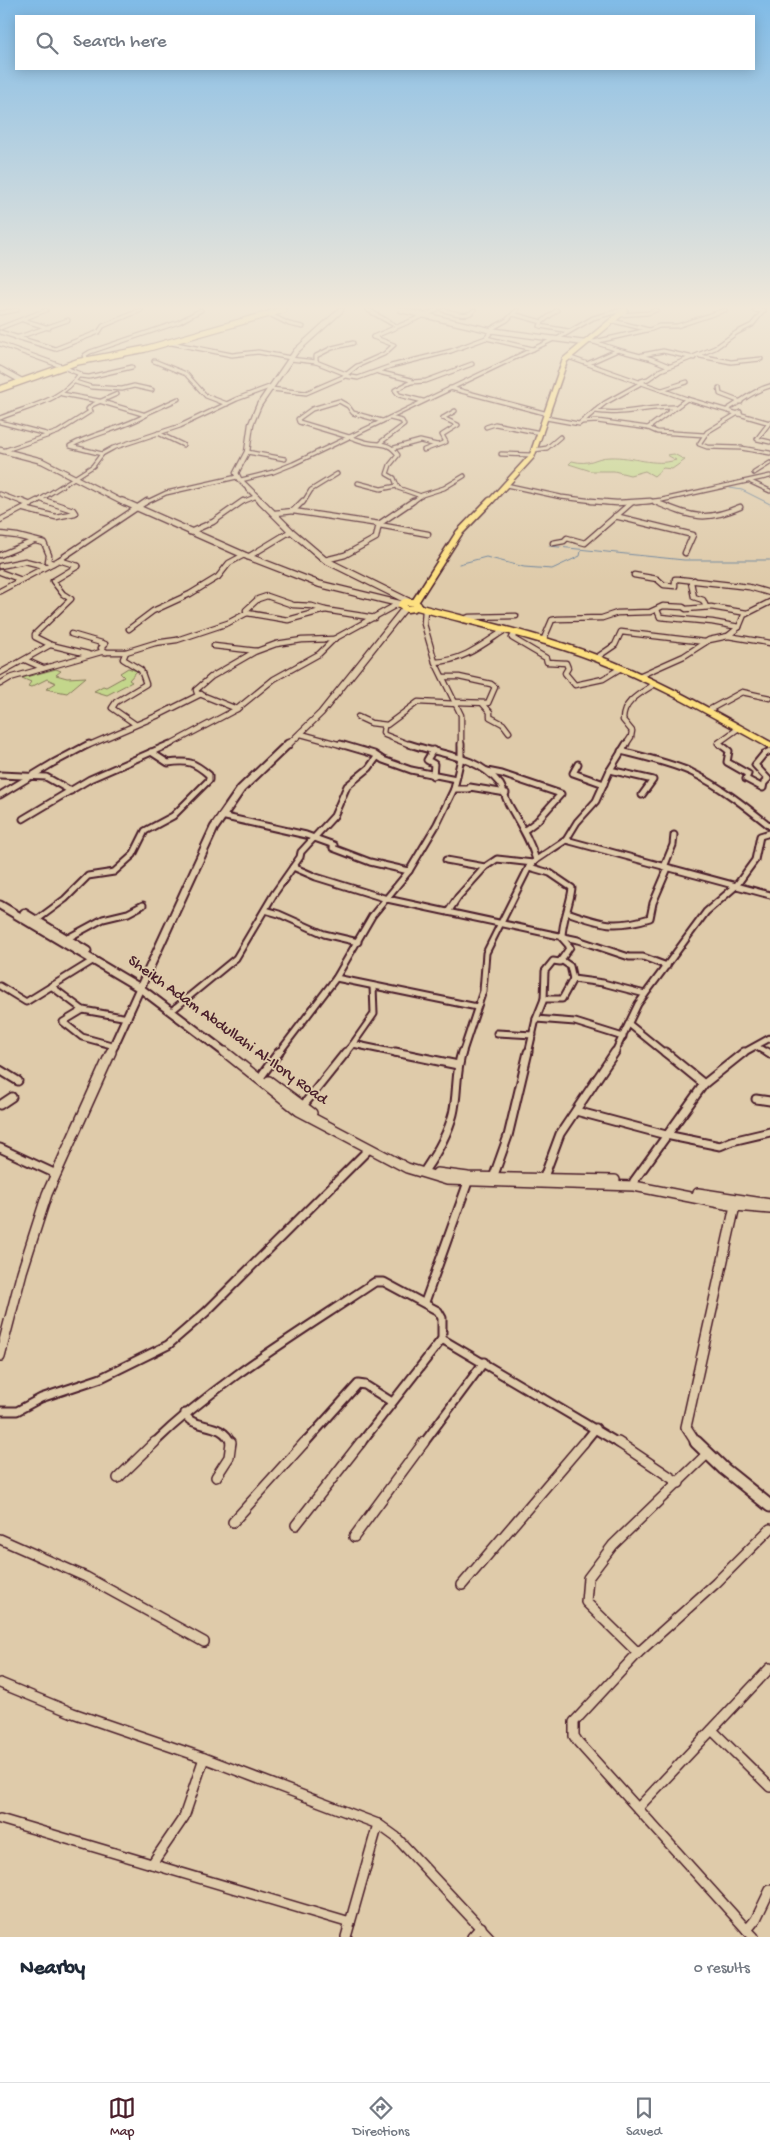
<!DOCTYPE html>
<style>
:root{--surface:#fff;--page:#f2f2f3;--text:#1f2937;--muted:#747a83;--line:#e0e1e3;--accent:#4a1f2b}
body{margin:0;font-family:"Gochi Hand",sans-serif;background:var(--page);color:var(--text)}
.list{margin:0;padding:0;list-style:none}
h2{display:flex;justify-content:space-between;align-items:center;height:65px;margin:0;padding:0 20px;font-size:21px}
h2 small{font-size:16px;font-weight:400;color:var(--muted)}
.icon{flex:none;width:28px;height:28px;fill:none;stroke:currentColor;stroke-width:2;stroke-linecap:round;stroke-linejoin:round}
.map{position:relative;flex:none;width:770px;height:1937px;overflow:hidden}
.search{position:absolute;background:var(--surface);box-shadow:0 2px 12px #0003;left:15px;right:15px;top:15px;height:55px;display:flex;align-items:center;gap:12px;box-sizing:border-box;padding:0 18px;border-radius:0px;color:var(--muted);font-size:19px}
.sheet{height:145px;background:var(--surface)}
nav{display:flex;justify-content:space-around;align-items:center;box-sizing:border-box;height:70px;border-top:1px solid var(--line);background:var(--surface);font-size:14px;color:var(--muted)}
nav a{display:grid;justify-items:center;gap:2px}
nav .on{color:var(--accent)}
.map>svg:first-child{display:block}
</style>
<div class="map">
<svg width="770" height="1937" viewBox="0 0 770 1937">
<rect width="100%" height="100%" fill="#dfcbaa"/>
<filter id="ink" filterUnits="userSpaceOnUse"><feTurbulence type="fractalNoise" baseFrequency=".02" numOctaves="2"/><feDisplacementMap in="SourceGraphic" scale="10" xChannelSelector="R" yChannelSelector="G"/><feConvolveMatrix kernelMatrix="1 2 1 2 8 2 1 2 1" color-interpolation-filters="sRGB"/></filter>
<g filter="url(#ink)">
<g fill="#c3d68b" stroke="#867a5b">
<path d="M674,454L685,460L672,469L663,468L654,476L645,471L630,475L614,471H591L569,464L572,461C591,466 594,457 610,457C633,456 654,467 676,460L667,455Z"/>
<path d="M128,668L137,671L129,680L132,682L107,695L94,691L103,686L106,687L124,677L120,673Z"/>
<path d="M56,669L61,671L56,675L67,678L86,677L67,693L46,689L56,683L47,679L31,687L28,686L31,682L22,678Z"/>
</g>
<g fill="none" stroke-linecap="round" stroke-linejoin="round">
<g stroke="#6d839b" stroke-width="1">
<path d="M730,488L742,490L770,504"/>
<path d="M549,546L684,560H770"/>
<path d="M459,564L486,557L524,567L552,569L580,556L581,551"/>
</g>
<defs>
<g id="street-far4">
<path d="M368,310L396,326"/>
<path d="M443,310C453,312 467,319 474,310"/>
<path d="M754,310L764,311"/>
<path d="M0,313L17,310"/>
<path d="M269,314L289,324L303,327"/>
<path d="M513,314L542,322L540,326L569,331"/>
<path d="M619,315L648,313L656,310"/>
<path d="M23,320L49,328"/>
<path d="M613,321L649,330L659,326H677L725,310"/>
<path d="M542,322L557,310"/>
<path d="M0,328L46,310"/>
<path d="M489,330L507,320L517,310"/>
<path d="M0,332L55,349L99,332L103,326L141,310"/>
<path d="M373,337L437,310"/>
<path d="M16,338L68,320"/>
<path d="M486,338L533,349"/>
<path d="M557,339L593,318L622,310"/>
<path d="M587,341L594,342L647,330"/>
<path d="M166,342L232,355L258,352L291,358"/>
<path d="M594,342L618,350"/>
<path d="M0,344L61,366"/>
<path d="M642,355L663,351L694,358"/>
<path d="M700,356L731,362L761,359"/>
<path d="M568,357L687,399L770,423"/>
<path d="M86,358L85,355L90,352L179,322L201,310"/>
<path d="M290,359L316,362"/>
<path d="M154,361L186,374L206,396L227,404"/>
<path d="M589,363L618,350L652,359L669,366"/>
<path d="M378,372L411,380V382L395,390L399,395L423,401"/>
<path d="M346,374L316,362V356L332,348L353,343"/>
<path d="M80,376L89,377L132,367"/>
<path d="M345,376L358,378L391,366L451,351L486,338L492,331"/>
<path d="M641,381L648,379L661,370L715,348L736,333L752,325L764,310"/>
<path d="M75,382L91,387L122,389L134,386L152,390"/>
<path d="M411,382L426,381L472,364"/>
<path d="M450,388L548,414"/>
<path d="M719,388L720,394L741,402"/>
<path d="M271,389L306,393L343,377L357,366L384,354L394,345L373,337"/>
<path d="M662,390L687,382"/>
<path d="M62,394L99,401L146,415C122,429 94,433 70,446L102,454"/>
<path d="M728,409C742,401 754,390 770,386"/>
<path d="M595,411C622,416 648,406 675,407"/>
<path d="M740,412L707,432L699,444L707,447L741,448L770,453"/>
<path d="M145,414L178,399"/>
<path d="M0,418C31,405 59,403 80,374L63,367"/>
<path d="M443,418L455,411"/>
<path d="M546,418L579,424L605,403L643,382"/>
<path d="M0,422L50,435"/>
<path d="M582,422L597,421L648,428L657,432L705,435"/>
<path d="M770,422L757,439L770,442"/>
<path d="M486,427L495,424L541,433"/>
<path d="M648,428L687,399"/>
<path d="M158,433L183,445"/>
<path d="M349,437L299,422L298,419L312,409L339,401L348,406L353,413L382,421"/>
<path d="M350,437C356,439 363,442 370,443C383,445 390,443 398,455L390,465L387,474L394,478L398,488L421,496"/>
<path d="M381,442L404,425L402,421L390,418"/>
<path d="M394,448L420,441L437,445"/>
<path d="M424,450L446,442L442,435L458,425L443,418"/>
<path d="M535,450L547,448L560,437"/>
<path d="M3,451L58,432L91,411L88,409L92,405L117,394"/>
<path d="M247,452L285,459"/>
<path d="M501,454L532,455"/>
<path d="M754,473L770,463"/>
<path d="M241,480L273,472L293,464L554,339"/>
<path d="M751,482L770,491"/>
<path d="M358,483L381,489L397,486"/>
<path d="M506,485L561,497L610,503"/>
<path d="M0,494L24,503"/>
<path d="M42,500L50,503"/>
<path d="M35,503L93,466L102,454L113,448L180,426L237,399L272,386"/>
<path d="M145,503L166,493L237,477"/>
<path d="M240,503L257,496"/>
<path d="M303,503L311,490L337,474"/>
<path d="M411,503L422,495L444,488L464,476"/>
<path d="M636,503L662,500L770,476"/>
</g>
<g id="street-far3">
<path d="M21,501L31,505"/>
<path d="M591,501L617,503L650,501"/>
<path d="M655,502C691,516 703,523 740,507"/>
<path d="M24,509L56,517L75,513L73,510L46,501"/>
<path d="M293,511L303,501"/>
<path d="M275,513L293,511L379,524L413,501"/>
<path d="M615,516L693,535L685,553"/>
<path d="M0,520L37,501"/>
<path d="M379,525L428,534"/>
<path d="M190,532L213,522L243,501"/>
<path d="M0,534L17,536L44,543L49,555L48,561L53,563"/>
<path d="M553,543L564,541L567,538L585,543L631,503"/>
<path d="M0,555L34,541"/>
<path d="M248,557L291,531"/>
<path d="M59,560L78,566"/>
<path d="M325,560L345,555L376,538L379,524"/>
<path d="M0,566L25,561L45,566"/>
<path d="M78,566L53,581L63,594L71,599L35,634V637L51,645L88,654"/>
<path d="M0,572L19,579"/>
<path d="M634,575L657,579L664,585L675,586V579H678L749,587L770,593"/>
<path d="M694,580L691,582L694,597L703,600L706,607"/>
<path d="M0,591L59,560L147,501"/>
<path d="M425,609L424,624L435,662L461,715V746"/>
<path d="M657,610L660,617L712,622L739,627"/>
<path d="M247,613L246,610L258,599L267,596L293,605L312,606L325,610"/>
<path d="M463,620L469,617L516,616"/>
<path d="M129,629L153,611L190,594L218,577L229,563L244,555"/>
<path d="M515,633L512,638L546,658L547,662L566,663L568,668L565,673L575,685L603,679L621,668"/>
<path d="M71,634L105,644L101,648L106,652"/>
<path d="M728,636L770,643"/>
<path d="M543,641L552,620L558,619L602,618L617,613L650,612L663,606L683,607L686,609L711,607L747,613"/>
<path d="M214,646L257,651L276,644L302,640L334,639"/>
<path d="M126,652L123,659L141,670L146,684L116,702L112,708L135,724"/>
<path d="M596,658L615,645L621,632L705,642"/>
<path d="M25,660L43,668"/>
<path d="M435,662C463,661 482,645 505,630"/>
<path d="M0,673L50,645"/>
<path d="M639,676L684,656L709,640L728,636L739,627L744,615L770,602"/>
<path d="M443,677H459L491,684L495,687L488,703L456,702"/>
<path d="M0,684L10,678L101,652H126L155,643L177,640L228,623L247,613L288,620L325,610L375,618"/>
<path d="M483,704L490,712V717L503,724L509,732"/>
<path d="M237,709L197,693L196,690L211,677L256,651"/>
<path d="M707,711L742,692L770,698"/>
<path d="M358,717L371,723L387,725L418,702L457,704"/>
<path d="M384,726L383,733L385,735L413,746"/>
<path d="M301,734L345,746"/>
<path d="M87,746L159,715L201,694"/>
<path d="M167,746L237,709L274,679L319,654L334,639L398,604"/>
<path d="M625,746L631,737L632,731L623,720C623,701 641,693 655,684"/>
<path d="M722,746L718,743L739,728"/>
</g>
<g id="street-far2">
<path d="M340,744L374,754L383,760L411,770L456,779"/>
<path d="M409,744C441,755 477,755 500,784C504,790 505,798 509,805C519,823 530,839 536,860"/>
<path d="M720,744L729,751L727,762L748,774L746,779L763,788L764,783L768,779L755,765L764,754L770,751"/>
<path d="M433,750L427,760L434,764L433,776"/>
<path d="M621,751C645,757 668,762 691,772C720,786 745,806 770,826"/>
<path d="M578,764L573,773L604,784"/>
<path d="M610,770L653,780L642,795"/>
<path d="M487,771L502,774L561,794L537,821L525,830"/>
<path d="M0,775L46,777L71,791"/>
<path d="M454,789H469L470,787L506,793"/>
<path d="M0,795L53,763L89,744"/>
<path d="M221,816L306,835L334,845L333,848L370,862L409,871"/>
<path d="M23,819L90,779L170,744"/>
<path d="M566,840L770,895"/>
<path d="M446,860L485,867L497,859L533,863"/>
<path d="M293,867L316,877L387,899L578,940L629,957H643L667,966"/>
<path d="M529,867L550,873L572,888C570,906 562,920 562,938L570,947L561,960L570,966L573,979"/>
<path d="M664,867L673,845L674,835"/>
<path d="M265,910L279,914L324,934L358,942"/>
<path d="M448,912L458,897L485,867"/>
<path d="M567,912C601,924 614,929 650,918L653,903L668,868"/>
<path d="M34,922L65,899L88,876L114,872L133,855L145,831L173,816L209,780V775C194,762 188,760 168,763L151,752"/>
<path d="M68,938L103,919L128,913L143,905"/>
<path d="M336,978L477,1007"/>
<path d="M573,979L603,983L645,994"/>
<path d="M0,986L26,1002L94,960"/>
<path d="M51,986L83,1010L128,1018"/>
<path d="M544,999L545,971L553,961L560,962L561,960"/>
<path d="M175,1008L236,958L274,894L300,857L301,852L334,816L347,786L369,768L377,757"/>
<path d="M83,1010L63,1022L82,1037L115,1046"/>
<path d="M536,1019L575,1022L623,1037"/>
<path d="M629,1024L666,1054"/>
<path d="M497,1033L533,1035"/>
<path d="M353,1044L374,1014L373,986"/>
<path d="M757,1047L769,1054"/>
<path d="M278,1054L336,978L372,916L409,871L437,824L454,789L461,758V744"/>
<path d="M345,1054L353,1044L401,1054"/>
<path d="M462,1054L483,991L486,953L529,867L536,860L566,840L577,822L596,801L610,770L626,744"/>
<path d="M528,1054L536,1019L544,999H562L573,979"/>
<path d="M614,1054L638,1004L706,912L736,886L755,860L760,836L770,833"/>
<path d="M741,1054L770,1038"/>
</g>
<g id="street-far1">
<path d="M395,1052L458,1065"/>
<path d="M665,1052L704,1084"/>
<path d="M767,1052L770,1054"/>
<path d="M0,1070L18,1081"/>
<path d="M262,1075L279,1052"/>
<path d="M756,1099L770,1101"/>
<path d="M0,1105L12,1097"/>
<path d="M302,1107L346,1052"/>
<path d="M576,1111L666,1135L720,1146L732,1141L770,1132"/>
<path d="M0,1148L56,1174"/>
<path d="M425,1170C436,1154 448,1133 453,1114C458,1094 455,1073 462,1052"/>
<path d="M544,1177L560,1134L615,1052"/>
<path d="M493,1178L508,1136L528,1052"/>
<path d="M634,1181L704,1084L744,1052"/>
<path d="M425,1302L468,1182"/>
<path d="M442,1339L620,1444"/>
<path d="M0,1411H17L41,1398L101,1378L168,1345L206,1312L369,1149"/>
<path d="M185,1413C190,1431 223,1419 231,1444"/>
<path d="M153,1444C219,1380 299,1333 375,1282H384L438,1311L442,1318V1339L360,1444"/>
<path d="M304,1444L358,1384L365,1385L392,1402"/>
<path d="M423,1444L484,1362"/>
<path d="M583,1444L596,1428"/>
</g>
<g id="street">
<path d="M618,1442L679,1483"/>
<path d="M216,1477L229,1457L231,1442"/>
<path d="M118,1478L155,1442"/>
<path d="M233,1522L305,1442"/>
<path d="M296,1525L361,1442"/>
<path d="M354,1537L424,1442"/>
<path d="M0,1539L86,1577L204,1642"/>
<path d="M462,1585L584,1442"/>
<path d="M638,1653L586,1602L588,1578L613,1545L707,1454"/>
<path d="M0,1683L73,1713L204,1758L378,1824L396,1837L489,1937"/>
<path d="M712,1730L770,1787"/>
<path d="M638,1808L770,1668"/>
<path d="M0,1819L350,1923"/>
<path d="M152,1864L184,1817L204,1758"/>
<path d="M747,1930L578,1742L574,1736V1722L638,1653L716,1583L770,1529"/>
<path d="M346,1937L378,1824"/>
<path d="M472,1937L481,1927"/>
<path d="M754,1937L747,1930L756,1919L770,1890"/>
</g>
<g id="secondary-far4">
<path d="M401,310L489,330L585,343"/>
<path d="M0,369L22,381"/>
<path d="M0,450L42,461L124,503"/>
<path d="M263,503L239,479L236,473L247,452L251,424L259,405L296,351L341,310"/>
</g>
<g id="secondary-far3">
<path d="M122,501L244,555L319,584L401,604"/>
<path d="M261,501L291,531L325,560L408,601"/>
<path d="M287,746L321,713L404,609"/>
</g>
<g id="secondary-far2">
<path d="M0,905L140,988L227,1054"/>
<path d="M24,913L87,951"/>
<path d="M142,984L214,828L241,789L288,744"/>
<path d="M110,1054L140,988"/>
</g>
<g id="secondary-far1">
<path d="M225,1052L299,1111L407,1168L447,1180L634,1186L735,1206L770,1209"/>
<path d="M269,1081L312,1113"/>
<path d="M437,1173L468,1177L615,1180"/>
<path d="M698,1193L770,1204"/>
<path d="M0,1356L22,1272L47,1194L111,1052"/>
<path d="M697,1444L686,1427L735,1206"/>
</g>
<path id="secondary" d="M696,1442L724,1469L770,1506"/>
<path id="primary-far1" d="M489,503L532,456L565,360L625,310"/>
<g id="primary">
<path d="M405,602H414L418,605L414,608L407,609L401,605Z"/>
<path d="M415,602L459,533L490,501"/>
<path d="M417,607C477,623 538,636 596,658C657,681 713,714 770,745"/>
</g>
<path id="highway" d="M0,389L77,362L145,349L283,310"/>
</defs>
<use href="#street-far4" stroke="#4a1f2b" stroke-width="5.5"/>
<use href="#street-far3" stroke="#4a1f2b" stroke-width="7"/>
<use href="#street-far2" stroke="#4a1f2b" stroke-width="9"/>
<use href="#street-far1" stroke="#4a1f2b" stroke-width="11"/>
<use href="#street" stroke="#4a1f2b" stroke-width="12"/>
<use href="#secondary-far4" stroke="#4a1f2b" stroke-width="7"/>
<use href="#secondary-far3" stroke="#4a1f2b" stroke-width="8"/>
<use href="#secondary-far2" stroke="#4a1f2b" stroke-width="11"/>
<use href="#secondary-far1" stroke="#4a1f2b" stroke-width="12"/>
<use href="#secondary" stroke="#4a1f2b" stroke-width="15"/>
<use href="#primary-far1" stroke="#4a1f2b" stroke-width="8"/>
<use href="#primary" stroke="#4a1f2b" stroke-width="9"/>
<use href="#highway" stroke="#4a1f2b" stroke-width="8"/>
<use href="#street-far4" stroke="#dfcbaa" stroke-width="3"/>
<use href="#street-far3" stroke="#dfcbaa" stroke-width="4.5"/>
<use href="#street-far2" stroke="#dfcbaa" stroke-width="5"/>
<use href="#street-far1" stroke="#dfcbaa" stroke-width="7"/>
<use href="#street" stroke="#dfcbaa" stroke-width="9"/>
<use href="#secondary-far4" stroke="#dfcbaa" stroke-width="4.5"/>
<use href="#secondary-far3" stroke="#dfcbaa" stroke-width="5.5"/>
<use href="#secondary-far2" stroke="#dfcbaa" stroke-width="7"/>
<use href="#secondary-far1" stroke="#dfcbaa" stroke-width="9"/>
<use href="#secondary" stroke="#dfcbaa" stroke-width="11"/>
<use href="#primary-far1" stroke="#fde080" stroke-width="5"/>
<use href="#primary" stroke="#fde080" stroke-width="6"/>
<use href="#highway" stroke="#fde080" stroke-width="5.5"/>
</g>
</g>
<linearGradient id="sky" x2="0" y2="1"><stop stop-color="#80bbe7"/><stop offset="0.53" stop-color="#f1e8d9"/><stop offset="1" stop-color="#f1e8d9" stop-opacity="0"/></linearGradient>
<rect width="770" height="581" fill="url(#sky)"/>
<g text-anchor="middle" dominant-baseline="central" stroke-width="4" stroke-linejoin="round" paint-order="stroke">
<g font-size="16" fill="#4a1f2b" stroke="#dfcbaa">
<text transform="translate(227 1031) rotate(36)">Sheikh Adam Abdullahi Al-Ilory Road</text>
</g>
</g>
</svg>
<div class="search"><svg class="icon" aria-label="search" viewBox="0 0 24 24"><circle cx="10" cy="10" r="6"/><path d="M15 15l6 6"/></svg>Search here</div>
</div>
<section class="sheet">
<h2>Nearby<small>0 results</small></h2>
<ul class="list">
</ul>
</section>
<nav>
<a class="on"><svg class="icon" aria-label="map" viewBox="0 0 24 24"><path d="M3 6l6-2 6 2 6-2v14l-6 2-6-2-6 2zM9 4v14M15 6v14"/></svg>Map</a>
<a><svg class="icon" aria-label="directions" viewBox="0 0 24 24"><path d="M12 3l9 9-9 9-9-9zM9 14v-3h6M13 9l2 2-2 2"/></svg>Directions</a>
<a><svg class="icon" aria-label="saved" viewBox="0 0 24 24"><path d="M7 4h10v16l-5-4-5 4z"/></svg>Saved</a>
</nav>
